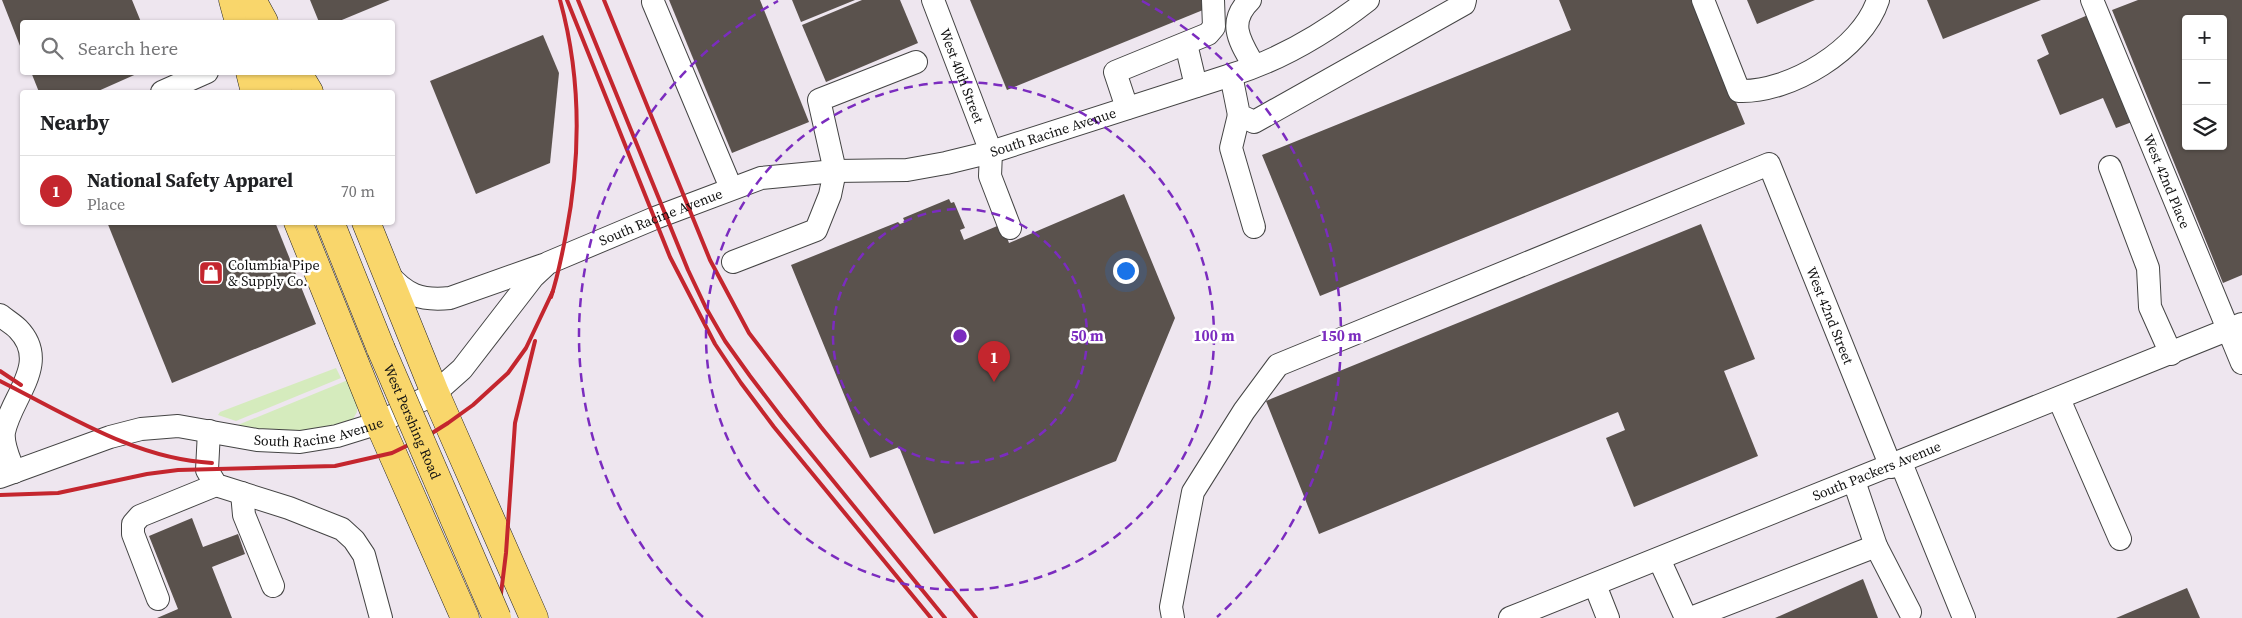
<!DOCTYPE html>
<meta charset="utf-8">
<style>
:root{--surface:#fff;--page:#f6f6f6;--text:#202124;--muted:#757577;--line:#e0e0e0;--accent:#c4262e}
body{margin:0;font-family:"Source Serif 4",serif;background:var(--page);color:var(--text)}
.controls{position:absolute;right:15px;top:15px;display:grid;overflow:hidden;border-radius:5px;box-shadow:0 1px 4px #0004}
.controls button{width:45px;height:45px;display:grid;place-items:center;padding:0;border:0;border-bottom:1px solid var(--line);background:var(--surface);color:var(--text);font:25px sans-serif}
.you{position:absolute;left:1125px;top:270px;width:18px;height:18px;margin:-12px;border:4px solid #fff;border-radius:50%;background:#1a73e8;box-shadow:0 0 0 8px #1a73e833}
.badge{display:grid;place-items:center;width:32px;height:32px;border-radius:50%;background:var(--accent);color:#fff;font-size:16px;font-weight:700}
.pin{position:absolute;translate:-50% -41px;filter:drop-shadow(0 1px 2px #0008)}
.pin::after{content:'';position:absolute;top:26px;width:18px;height:15px;background:inherit;clip-path:polygon(0 0,100% 0,50% 100%)}
.list{margin:0;padding:0;list-style:none}
h2{display:flex;justify-content:space-between;align-items:center;height:65px;margin:0;padding:0 20px;font-size:21px}
h2 small{font-size:16px;font-weight:400;color:var(--muted)}
.list li{display:grid;grid-template-columns:32px 1fr auto;gap:15px;align-items:center;box-sizing:border-box;height:70px;padding:0 20px;border-top:1px solid var(--line)}
.list b{display:block;font-size:19px;white-space:nowrap}
.list p{margin:0;font-size:16px;white-space:nowrap;color:var(--muted)}
.list em{font-size:16px;font-style:normal;color:var(--muted)}
.icon{flex:none;width:28px;height:28px;fill:none;stroke:currentColor;stroke-width:2;stroke-linecap:round;stroke-linejoin:round}
.map{position:relative;flex:none;width:2242px;height:618px;overflow:hidden}
.search{position:absolute;background:var(--surface);box-shadow:0 1px 4px #0004;left:20px;top:20px;width:375px;height:55px;display:flex;align-items:center;gap:12px;box-sizing:border-box;padding:0 18px;border-radius:5px;color:var(--muted);font-size:19px}
.panel{position:absolute;background:var(--surface);box-shadow:0 1px 4px #0004;left:20px;top:90px;width:375px;height:135px;border-radius:5px}
.map>svg:first-child{display:block}
</style>
<div class="map">
<svg width="2242" height="618" viewBox="0 0 2242 618">
<rect width="100%" height="100%" fill="#fffdf5"/>
<path fill="#eee6ef" fill-rule="evenodd" d="M0,0H2242V618H0ZM2186,19H2223V146H2186ZM22,22H392V72H22ZM22,92H392V222H22Z"/>
<g fill="#d5ebbd">
<path d="M336,368L341,378L236,421L218,415L220,412Z"/>
<path d="M348,380L357,402V412L352,421L315,434L233,427Z"/>
</g>
<g fill="#5a524d" fill-rule="evenodd">
<path d="M2,0H132L141,22H22V51Z"/>
<path d="M310,0H390L337,22H319Z"/>
<path d="M669,0H760L809,122L732,153Z"/>
<path d="M792,0H855L801,22Z"/>
<path d="M862,0H900L918,43L826,82L802,25Z"/>
<path d="M970,0H1201L1203,10L1007,90Z"/>
<path d="M1559,0H1694L1745,124L1320,296L1262,155L1571,30Z"/>
<path d="M1747,0H1815L1757,24Z"/>
<path d="M1927,0H2041L1943,39Z"/>
<path d="M2138,0H2242V275L2223,283L2112,10ZM2186,19H2223V146H2186Z"/>
<path d="M2088,15L2132,122L2116,128L2103,98L2060,115L2037,60L2049,54L2041,35Z"/>
<path d="M543,35L559,73L550,163L476,194L430,81Z"/>
<path d="M31,72H141L96,92H39Z"/>
<path d="M1124,194L1175,318L1116,461L934,534L899,447L870,458L791,265L898,222L900,224L905,222L903,218L949,199L951,203L954,202L965,228L960,230L964,240L1002,224L1009,243Z"/>
<path d="M107,222H275L316,324L172,383Z"/>
<path d="M1701,224L1755,359L1724,371L1758,456L1634,507L1606,438L1625,430L1618,412L1319,534L1266,401Z"/>
<path d="M192,518L203,547L238,534L245,554L212,567L232,618H157L178,609L149,536Z"/>
<path d="M1863,579L1878,618H1775Z"/>
<path d="M2187,588L2200,618H2116Z"/>
</g>
<g fill="none" stroke-linecap="round" stroke-linejoin="round">
<defs>
<g id="minor">
<path id="s1" d="M933,0L991,152L990,176L1010,228"/>
<path d="M1250,0C1226,23 1241,43 1254,66"/>
<path d="M1703,0L1739,91C1790,93 1862,49 1878,0"/>
<path id="s2" d="M2092,0L2242,363"/>
<path d="M653,2L731,188"/>
<path d="M1186,44L1196,86"/>
<path d="M1231,75L1239,115L1254,122L1464,4L1465,0"/>
<path d="M162,92L207,72"/>
<path d="M1127,108L1115,72L1208,34L1214,27L1213,0"/>
<path d="M1239,115L1231,148L1254,227"/>
<path d="M2110,167L2148,268L2150,307L2171,354"/>
<path d="M733,262L816,230L830,195L835,171L819,100L916,62"/>
<path d="M387,273C406,295 420,301 450,298L543,265"/>
<path d="M0,315C6,320 13,324 18,329C51,363 11,397 4,432C2,445 10,460 14,472"/>
<path d="M2059,399L2120,539"/>
<path d="M209,431L207,470L216,485L289,508L342,529L354,540L364,555L381,618"/>
<path d="M1901,463L1964,618"/>
<path id="s3" d="M0,477L110,437L141,429L178,426L257,440L300,442L337,436L379,423L435,393L462,369L533,277L548,263L655,218L761,178L835,171L907,170L946,163L991,152L1231,75C1280,60 1327,32 1368,0"/>
<path d="M1854,481L1876,546L1910,612"/>
<path d="M242,493L244,515L273,586"/>
<path d="M1659,559L1686,618"/>
<path d="M1595,585L1608,618"/>
<path d="M158,599L133,534V524L140,516L216,485"/>
<path id="s4" d="M1173,618L1171,607L1193,492L1244,411L1278,365L1769,164L1891,467"/>
<path id="s5" d="M1510,618L2242,324"/>
<path d="M1691,618L1876,546"/>
</g>
<g id="major">
<path d="M233,0L239,22"/>
<path d="M252,0L264,22"/>
<path d="M250,72L255,92"/>
<path d="M270,72L278,92"/>
<path d="M297,72L309,92"/>
<path d="M298,222L379,423L465,618"/>
<path d="M330,222L381,349"/>
<path d="M366,222L435,393L534,618"/>
</g>
</defs>
<use href="#minor" stroke="#444" stroke-width="24"/>
<use href="#major" stroke="#222" stroke-width="29"/>
<use href="#minor" stroke="#fff" stroke-width="22"/>
<use href="#major" stroke="#f9d66b" stroke-width="28"/>
<g stroke="#c4262e" stroke-width="4">
<path d="M567,0L670,257L715,344L741,383L774,427L931,618"/>
<path d="M578,0L688,270L706,308L725,341L750,376L782,418L945,618"/>
<path d="M604,0L710,260L749,333L821,427L976,618"/>
<path d="M551,297C558,276 562,255 566,234C581,156 581,76 560,0"/>
<path d="M0,371L21,385"/>
<path d="M0,381C68,415 135,459 212,463"/>
<path d="M0,495L58,493L147,474L178,470L335,466L392,453L429,435L448,423L473,405L508,373L526,348L553,291"/>
<path d="M498,618L506,553L515,423L535,341"/>
</g>
<defs>
<g id="major-bridge">
<path id="s6" d="M381,349L497,618"/>
</g>
</defs>
<use href="#major-bridge" stroke="#222" stroke-width="29" stroke-linecap="butt"/>
<use href="#major-bridge" stroke="#f9d66b" stroke-width="28"/>
</g>
<g fill="none" stroke="#7b2cbf" stroke-width="2.5" stroke-dasharray="9 6">
<circle cx="960" cy="336" r="127"/>
<circle cx="960" cy="336" r="254"/>
<path d="M703 617A381 381 0 0 1 778 1M1142 1A381 381 0 0 1 1217 617"/>
</g>
<defs>
<symbol id="shop-square" viewBox="-11 -11 22 22"><rect x="-9" y="-9" width="18" height="18" rx="4" fill="#c4262e" stroke="#fff"/><path d="M-5-2.5h2.3a2.7 3.5 0 0 1 5.4 0H5L5.5 6h-11ZM-1.5-2.5h3a1.5 2.3 0 0 0-3 0Z" fill="#fff"/></symbol>
</defs>
<g fill-rule="evenodd">
<use href="#shop-square" x="197" y="259" width="28" height="28"/>
</g>
<g text-anchor="middle" dominant-baseline="central" stroke-width="5" stroke-linejoin="round" paint-order="stroke">
<g font-size="14" fill="#111" stroke="#fff">
<text stroke="none"><textPath href="#s1" startOffset="81">West 40th Street</textPath></text>
<text stroke="none"><textPath href="#s3" startOffset="1154">South Racine Avenue</textPath></text>
<text stroke="none"><textPath href="#s2" startOffset="196">West 42nd Place</textPath></text>
<text stroke="none"><textPath href="#s3" startOffset="749">South Racine Avenue</textPath></text>
<text stroke="none"><textPath href="#s4" startOffset="975">West 42nd Street</textPath></text>
<text stroke="none"><textPath href="#s6" startOffset="79">West Pershing Road</textPath></text>
<text stroke="none"><textPath href="#s3" startOffset="329">South Racine Avenue</textPath></text>
<text stroke="none"><textPath href="#s5" startOffset="395">South Packers Avenue</textPath></text>
</g>
<g font-size="14" fill="#111" stroke="#fff" text-anchor="start">
<text x="228" y="265">Columbia Pipe<tspan x="228" dy="16">&amp; Supply Co.</tspan></text>
</g>
</g>
<circle cx="960" cy="336" r="8" fill="#7b2cbf" stroke="#fff" stroke-width="2.5"/>
<g font-size="15" text-anchor="middle" font-weight="bold" fill="#7b2cbf" stroke="#fff" stroke-width="5" stroke-linejoin="round" paint-order="stroke">
<text x="1087" y="341">50 m</text>
<text x="1214" y="341">100 m</text>
<text x="1341" y="341">150 m</text>
</g>
</svg>
<div class="controls">
<button>+</button>
<button>−</button>
<button><svg class="icon" aria-label="layers" viewBox="0 0 24 24"><path d="M12 4l9 5-9 5-9-5zM3 14l9 5 9-5"/></svg></button>
</div>
<div class="you"></div>
<div class="pin badge" style="left:994px;top:382px">1</div>
<div class="search"><svg class="icon" aria-label="search" viewBox="0 0 24 24"><circle cx="10" cy="10" r="6"/><path d="M15 15l6 6"/></svg>Search here</div>
<section class="panel">
<h2>Nearby<small></small></h2>
<ul class="list">
<li><span class="badge">1</span><div><b>National Safety Apparel</b><p>Place</p></div><em>70 m</em></li>
</ul>
</section>
</div>
